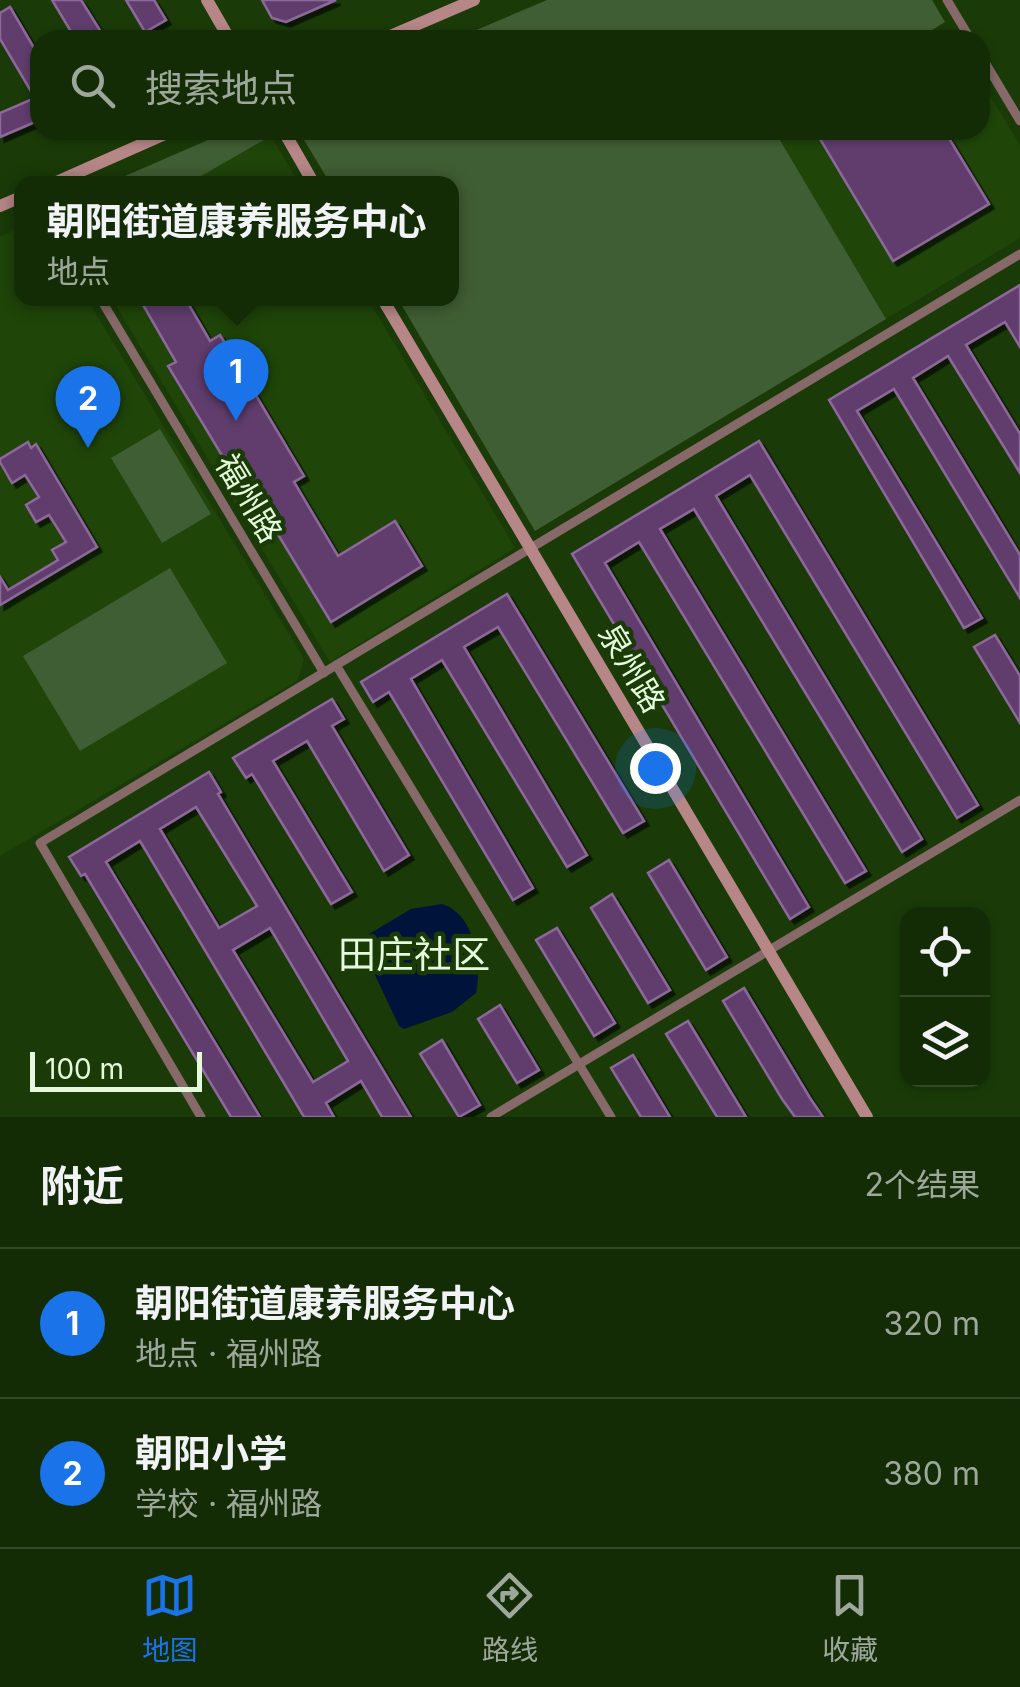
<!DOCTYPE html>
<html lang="zh">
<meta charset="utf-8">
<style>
:root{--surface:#142c06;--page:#213814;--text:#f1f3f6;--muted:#9da79b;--line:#334828;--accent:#1a73e8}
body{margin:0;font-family:Inter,"Noto Sans SC",sans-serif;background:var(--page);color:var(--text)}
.controls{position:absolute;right:30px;bottom:30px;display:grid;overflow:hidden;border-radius:20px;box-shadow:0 2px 8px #0004}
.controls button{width:90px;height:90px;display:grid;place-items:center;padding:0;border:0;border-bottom:2px solid var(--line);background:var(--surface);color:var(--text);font:50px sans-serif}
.scale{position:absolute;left:30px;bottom:25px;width:172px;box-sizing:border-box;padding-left:10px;border:5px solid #e5f9dd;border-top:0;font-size:28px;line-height:35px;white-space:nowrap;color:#e5f9dd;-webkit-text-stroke:8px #1a3b08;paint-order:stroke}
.you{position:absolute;left:655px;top:768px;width:35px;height:35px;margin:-25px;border:8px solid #fff;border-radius:50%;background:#1a73e8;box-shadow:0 0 0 15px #1a73e833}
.badge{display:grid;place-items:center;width:65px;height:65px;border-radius:50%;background:var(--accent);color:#fff;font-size:32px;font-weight:700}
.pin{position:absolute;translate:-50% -82px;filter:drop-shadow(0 2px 5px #0008)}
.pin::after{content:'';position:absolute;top:52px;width:35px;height:30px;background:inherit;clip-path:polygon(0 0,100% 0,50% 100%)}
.popup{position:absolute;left:14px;top:176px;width:445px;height:130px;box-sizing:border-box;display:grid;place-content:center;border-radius:20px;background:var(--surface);filter:drop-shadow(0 2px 8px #0005);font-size:32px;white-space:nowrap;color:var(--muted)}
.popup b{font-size:38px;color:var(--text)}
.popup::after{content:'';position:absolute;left:50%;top:100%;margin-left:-20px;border:20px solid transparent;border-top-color:var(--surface)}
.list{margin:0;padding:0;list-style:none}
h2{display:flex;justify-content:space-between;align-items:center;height:130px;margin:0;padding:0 40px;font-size:42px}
h2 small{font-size:32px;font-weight:400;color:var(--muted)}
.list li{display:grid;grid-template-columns:65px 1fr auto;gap:30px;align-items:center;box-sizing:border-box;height:150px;padding:0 40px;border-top:2px solid var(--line)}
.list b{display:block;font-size:38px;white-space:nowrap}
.list p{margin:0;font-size:32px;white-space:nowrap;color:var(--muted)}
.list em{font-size:32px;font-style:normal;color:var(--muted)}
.icon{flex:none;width:55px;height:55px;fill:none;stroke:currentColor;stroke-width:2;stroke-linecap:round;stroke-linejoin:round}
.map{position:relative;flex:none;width:1020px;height:1117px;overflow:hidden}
.search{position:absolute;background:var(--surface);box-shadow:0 2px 8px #0004;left:30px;right:30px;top:30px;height:110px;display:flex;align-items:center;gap:25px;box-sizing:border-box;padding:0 35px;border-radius:30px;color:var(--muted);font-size:38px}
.sheet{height:430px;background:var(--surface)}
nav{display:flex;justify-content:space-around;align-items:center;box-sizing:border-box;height:140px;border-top:2px solid var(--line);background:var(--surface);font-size:28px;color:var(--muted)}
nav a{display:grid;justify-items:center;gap:5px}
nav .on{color:var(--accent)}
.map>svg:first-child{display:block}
</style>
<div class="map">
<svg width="1020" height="1117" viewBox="0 0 1020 1117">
<defs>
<filter id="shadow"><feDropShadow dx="4.5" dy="4.5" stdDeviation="0" flood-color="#0009"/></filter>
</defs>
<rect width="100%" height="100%" fill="#1a3b08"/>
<g fill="#1f4509">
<path d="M980,79L1020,145V238L886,319L774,130H980Z"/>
<path d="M271,136L299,183H189Z"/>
<path d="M21,227V298L87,299L304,659L298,680L0,856V237Z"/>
<path d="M112,299H368L515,548L330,662Z"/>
</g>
<g fill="#405e34">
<path d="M547,0H932L945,22L916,40H453Z"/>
<path d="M231,130H268L271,136L189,183H109Z"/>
<path d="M298,130H774L886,319L535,531L398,299L451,298V184L330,183Z"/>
<path d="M160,429L211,514L162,543L111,458Z"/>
<path d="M170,568L227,663L80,751L23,656Z"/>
</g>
<path fill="#00133b" d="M442,904C475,914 482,964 476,993L452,1012L404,1029L399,1026L366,956L364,937L411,909Z"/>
<g fill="#613e6d" stroke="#8d689a" stroke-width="2.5" fill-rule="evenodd" filter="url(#shadow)">
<path d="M52,0H81L106,40H76Z"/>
<path d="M126,0H154L166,20L145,32Z"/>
<path d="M262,0H336L286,22L272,18Z"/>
<path d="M10,7L40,58V120L0,137V113L35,98L0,39V13Z"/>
<path d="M834,130H944L989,204L893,261L820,139Z"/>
<path d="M1020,285V347L1005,322L966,345L1020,434V473L948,356L913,378L1020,555V598L894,389L857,411L982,618L964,628L829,400Z"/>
<path d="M139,298H185L210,341L220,335L304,476L294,482L338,556L395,521L422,566L331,622L259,503L253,507L168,366L176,362Z"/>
<path d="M759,441L978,805L957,818L750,475L716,496L922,839L902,852L694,509L660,529L866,871L845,883L639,542L605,563L809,907L790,919L572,554Z"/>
<path d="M28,442L31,448L36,444L97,547L0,605V577L8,590L58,560L52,550L66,542L49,515L36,522L26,505L39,497L25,475L12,483L0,462V459Z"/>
<path d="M507,594L644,821L623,833L498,627L464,647L587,855L567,867L442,660L411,679L533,888L513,900L389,692L373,702L361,682Z"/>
<path d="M995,635L1020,676V723L974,647Z"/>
<path d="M332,699L344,719L332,726L409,855L384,871L307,741L273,761L352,892L331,904L252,774L246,778L233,758Z"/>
<path d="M209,772L221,792L218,794L411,1117H382L361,1081L326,1103L334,1117H304L140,841L106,862L260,1117H231L85,874L81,876L69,857ZM196,807L257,906L219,928L160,829ZM270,928L348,1061L313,1082L233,950Z"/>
<path d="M669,860L727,957L706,970L648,873Z"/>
<path d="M612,894L670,990L648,1003L591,908Z"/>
<path d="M557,928L615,1023L594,1036L536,940Z"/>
<path d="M744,988L810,1098L823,1117H795L782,1099L723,1001Z"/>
<path d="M500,1005L539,1070L517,1083L478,1019Z"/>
<path d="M688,1021L746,1117H717L666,1034Z"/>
<path d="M442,1040L480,1105L459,1117L420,1054Z"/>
<path d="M633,1055L670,1117H641L611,1068Z"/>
</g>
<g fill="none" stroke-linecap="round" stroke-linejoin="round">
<g stroke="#876969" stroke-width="9">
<path d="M947,0L971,40"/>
<path d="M980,54L1020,121"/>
<path d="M100,298L324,673"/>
<path d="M336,665L611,1117"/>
<path d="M201,1117L40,843L1020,254"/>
<path d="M491,1117L1020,800"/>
</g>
<g stroke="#b78788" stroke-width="12">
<path d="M207,0L230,40"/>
<path d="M381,40L474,0"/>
<path d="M283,130L314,184"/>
<path d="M52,184L174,130"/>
<path d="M0,206L21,197"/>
<path d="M382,298L867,1117"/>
</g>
</g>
<g text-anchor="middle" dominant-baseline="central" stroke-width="9" stroke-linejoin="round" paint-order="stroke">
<g font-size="32" fill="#e5f9dd" stroke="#1a3b08">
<text transform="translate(249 498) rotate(59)">福州路</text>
<text transform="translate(632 668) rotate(59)">泉州路</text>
</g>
<g font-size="38" fill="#e5f9dd" stroke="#1a3b08">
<text x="414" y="954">田庄社区</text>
</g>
</g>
</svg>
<div class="controls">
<button><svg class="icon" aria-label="locate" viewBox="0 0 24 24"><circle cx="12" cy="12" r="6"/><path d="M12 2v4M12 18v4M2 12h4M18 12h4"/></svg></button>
<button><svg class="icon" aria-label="layers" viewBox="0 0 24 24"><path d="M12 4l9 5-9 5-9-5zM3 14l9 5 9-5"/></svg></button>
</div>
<div class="scale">100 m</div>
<div class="you"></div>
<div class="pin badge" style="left:236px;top:421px">1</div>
<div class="popup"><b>朝阳街道康养服务中心</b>地点</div>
<div class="pin badge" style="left:88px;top:448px">2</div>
<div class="search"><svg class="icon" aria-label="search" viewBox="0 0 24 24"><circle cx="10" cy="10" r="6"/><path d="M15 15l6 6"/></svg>搜索地点</div>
</div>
<section class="sheet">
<h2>附近<small>2个结果</small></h2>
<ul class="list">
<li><span class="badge">1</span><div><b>朝阳街道康养服务中心</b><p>地点 · 福州路</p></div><em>320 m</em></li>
<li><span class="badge">2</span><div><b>朝阳小学</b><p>学校 · 福州路</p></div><em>380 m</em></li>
</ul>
</section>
<nav>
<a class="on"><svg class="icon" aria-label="map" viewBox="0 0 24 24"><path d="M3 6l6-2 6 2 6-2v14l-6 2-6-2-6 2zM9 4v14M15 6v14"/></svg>地图</a>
<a><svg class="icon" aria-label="directions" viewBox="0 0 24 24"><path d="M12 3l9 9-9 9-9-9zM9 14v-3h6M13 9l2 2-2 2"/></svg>路线</a>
<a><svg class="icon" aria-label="saved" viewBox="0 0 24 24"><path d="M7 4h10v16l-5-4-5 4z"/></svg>收藏</a>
</nav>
